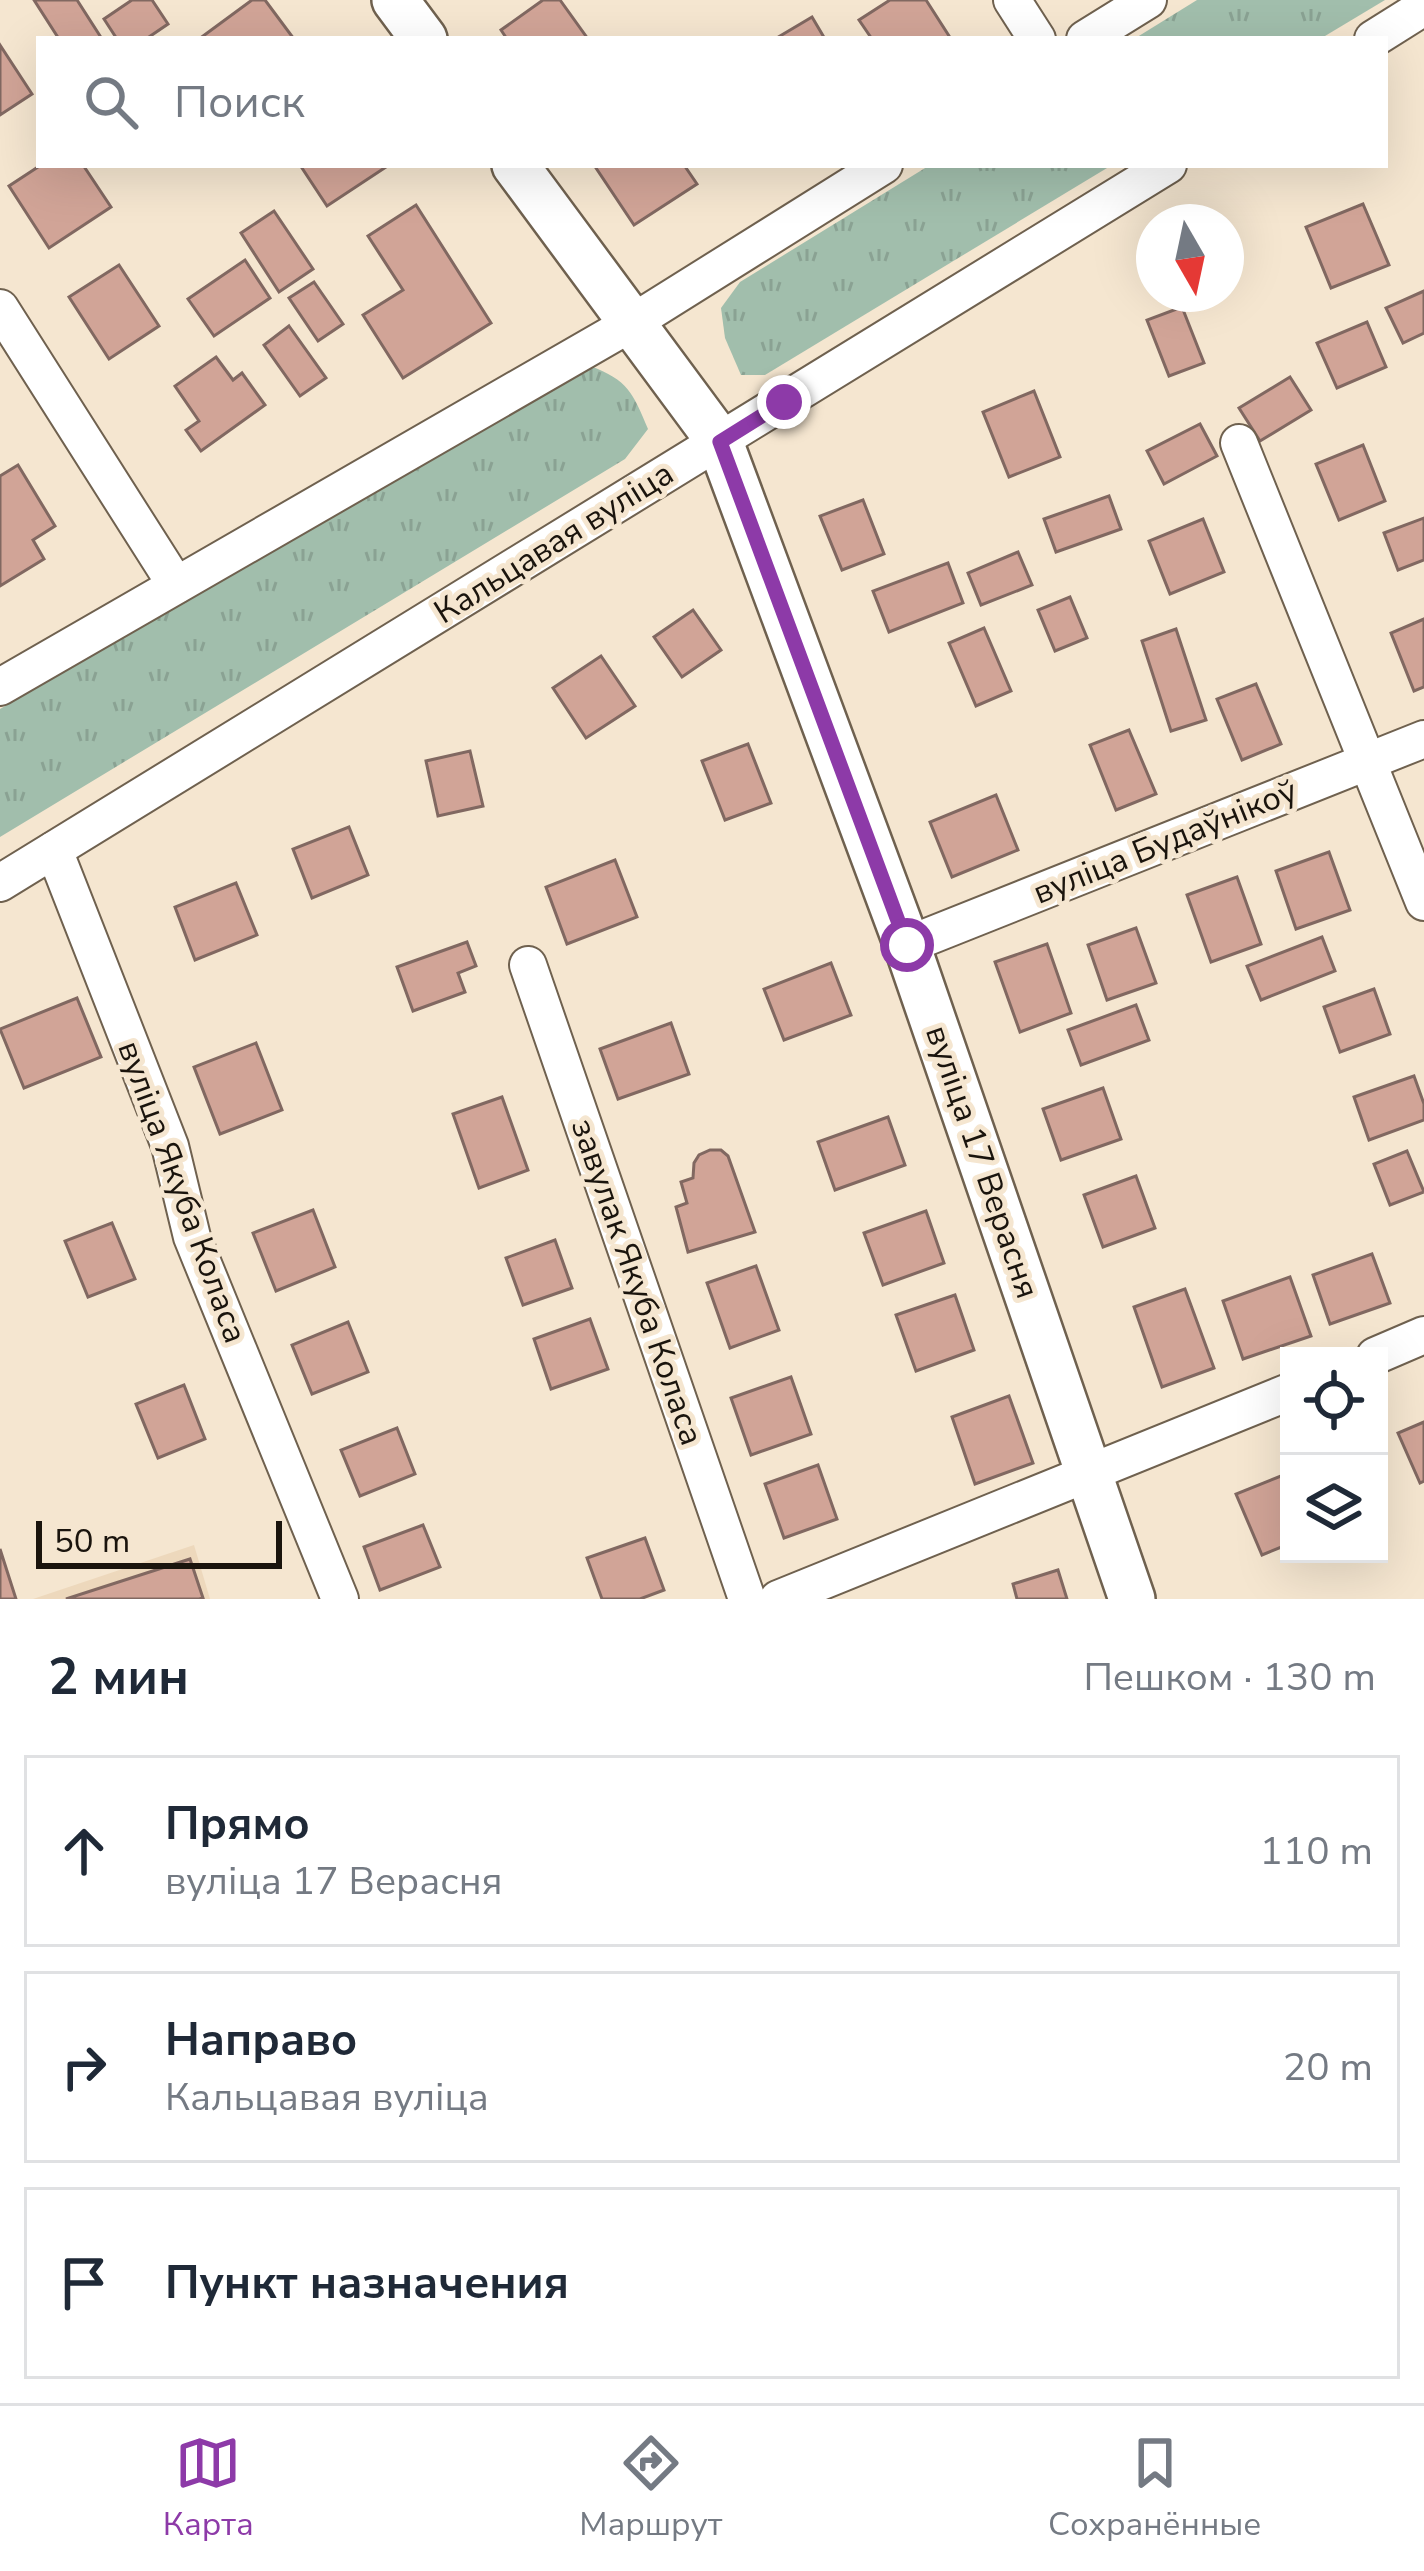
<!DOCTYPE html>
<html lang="ru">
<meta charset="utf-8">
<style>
:root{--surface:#fff;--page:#f2f2f3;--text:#1f2937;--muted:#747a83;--line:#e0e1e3;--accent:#8d3aa8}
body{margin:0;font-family:"Nunito Sans",sans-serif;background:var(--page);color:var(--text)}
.controls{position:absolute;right:36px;bottom:36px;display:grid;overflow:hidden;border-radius:0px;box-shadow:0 12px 48px #0002}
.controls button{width:108px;height:108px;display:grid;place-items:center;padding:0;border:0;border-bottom:3px solid var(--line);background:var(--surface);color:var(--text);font:60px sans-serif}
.compass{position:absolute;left:1136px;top:204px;width:108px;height:108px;border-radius:50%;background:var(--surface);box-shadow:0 12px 48px #0002;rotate:171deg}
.scale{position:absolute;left:36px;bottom:30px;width:246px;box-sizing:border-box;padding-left:12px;border:6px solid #1a140d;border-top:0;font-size:33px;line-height:42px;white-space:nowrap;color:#1a140d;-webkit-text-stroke:9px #f5e6d0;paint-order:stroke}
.stop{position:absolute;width:36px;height:36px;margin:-27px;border:9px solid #8d3aa8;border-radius:50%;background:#fff}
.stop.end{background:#8d3aa8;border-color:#fff;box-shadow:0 3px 12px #0008}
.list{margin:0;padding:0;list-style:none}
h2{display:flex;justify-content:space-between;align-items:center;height:156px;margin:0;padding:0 48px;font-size:51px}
h2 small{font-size:39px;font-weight:400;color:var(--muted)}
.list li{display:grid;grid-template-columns:78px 1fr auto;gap:36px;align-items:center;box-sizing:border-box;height:192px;margin:0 24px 24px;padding:0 24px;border:3px solid var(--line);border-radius:0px}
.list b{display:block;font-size:45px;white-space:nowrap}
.list p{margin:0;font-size:39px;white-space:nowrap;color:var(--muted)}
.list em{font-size:39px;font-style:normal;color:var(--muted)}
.icon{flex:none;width:66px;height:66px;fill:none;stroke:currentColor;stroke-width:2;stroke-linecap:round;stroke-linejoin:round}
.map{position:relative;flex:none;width:1424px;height:1599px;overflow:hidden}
.search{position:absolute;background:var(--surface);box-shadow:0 12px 48px #0002;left:36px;right:36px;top:36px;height:132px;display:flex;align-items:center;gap:30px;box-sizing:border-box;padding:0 42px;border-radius:0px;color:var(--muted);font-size:45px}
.sheet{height:804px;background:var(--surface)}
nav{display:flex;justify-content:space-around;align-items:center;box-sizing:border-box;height:168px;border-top:3px solid var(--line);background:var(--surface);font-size:33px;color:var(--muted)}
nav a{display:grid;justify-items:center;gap:6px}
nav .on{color:var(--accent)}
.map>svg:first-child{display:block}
</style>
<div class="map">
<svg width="1424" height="1599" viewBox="0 0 1424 1599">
<defs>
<pattern id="grass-tufts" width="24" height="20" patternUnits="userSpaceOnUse" patternTransform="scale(3)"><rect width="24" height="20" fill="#a1beac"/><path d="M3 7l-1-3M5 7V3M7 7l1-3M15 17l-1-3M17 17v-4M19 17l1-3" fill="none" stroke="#8aa293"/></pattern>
</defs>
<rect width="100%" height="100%" fill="#f5e6d0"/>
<path fill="#edd8bc" d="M194,1545L210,1599H33Z"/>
<g fill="url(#grass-tufts)">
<path d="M1197,0H1385L1320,39H1134Z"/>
<path d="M930,165H1112L765,375H741L725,338L721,308L740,282Z"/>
<path d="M590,366C628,380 633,393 648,429L625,459L0,837V709Z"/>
</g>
<g fill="#d1a497" stroke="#816861" stroke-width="3">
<path d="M34,0H77L102,39H59Z"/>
<path d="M132,0H152L168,24L146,39H117L104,19Z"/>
<path d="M252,0H265L294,39H199Z"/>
<path d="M543,0H560L588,39H507L501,30Z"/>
<path d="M890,0H926L951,39H872L859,20Z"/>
<path d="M812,17L825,39H775Z"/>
<path d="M0,45L32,94L0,115Z"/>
<path d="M41,165H83L111,207L49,248L9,186Z"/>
<path d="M300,165H389L327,206Z"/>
<path d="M594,165H684L697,184L634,225Z"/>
<path d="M1363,204L1389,265L1331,288L1306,227Z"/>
<path d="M416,205L491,323L403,378L363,315L403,290L368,236Z"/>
<path d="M274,211L313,269L279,292L241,233Z"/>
<path d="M245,260L270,298L214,336L188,299Z"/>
<path d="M119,265L159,326L109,359L69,297Z"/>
<path d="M314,282L343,324L318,341L289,298Z"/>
<path d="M1424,291V333L1403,343L1386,308Z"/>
<path d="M1182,307L1204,363L1169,376L1147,320Z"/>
<path d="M1367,322L1386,367L1337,388L1317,343Z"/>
<path d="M289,326L326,378L300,396L264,345Z"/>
<path d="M216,357L233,380L242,373L265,405L201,451L186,430L199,421L175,386Z"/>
<path d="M1290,377L1311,410L1260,441L1239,408Z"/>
<path d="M1034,391L1060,457L1009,477L983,412Z"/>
<path d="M1200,424L1217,456L1164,484L1147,451Z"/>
<path d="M1363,445L1385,501L1339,520L1316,464Z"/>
<path d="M18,465L55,526L33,540L44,559L0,586V476Z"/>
<path d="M1109,496L1121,529L1056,552L1044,519Z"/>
<path d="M863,500L884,554L842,570L820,516Z"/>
<path d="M1424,518V560L1398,570L1384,533Z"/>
<path d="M1203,519L1224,572L1170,594L1149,541Z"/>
<path d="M1018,552L1032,585L981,605L968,573Z"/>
<path d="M948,563L963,603L889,632L873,591Z"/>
<path d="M1070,597L1087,638L1055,651L1038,610Z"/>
<path d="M693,610L721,650L682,677L654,637Z"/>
<path d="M1424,619V687L1414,691L1391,633Z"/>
<path d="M984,628L1011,691L976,706L949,643Z"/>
<path d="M1176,629L1206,720L1171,731L1142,641Z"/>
<path d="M601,656L635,706L586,738L553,688Z"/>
<path d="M1256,684L1281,744L1242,760L1217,699Z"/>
<path d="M1129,730L1156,794L1116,810L1090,745Z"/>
<path d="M748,744L771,803L725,820L702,761Z"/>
<path d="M470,751L483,806L438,816L426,761Z"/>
<path d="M996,795L1018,850L952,877L930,822Z"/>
<path d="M349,827L368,875L312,898L293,849Z"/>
<path d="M1329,852L1350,910L1296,929L1276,871Z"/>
<path d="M615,860L637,917L567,944L546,887Z"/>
<path d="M1237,877L1261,944L1211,962L1187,895Z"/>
<path d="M236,883L257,935L195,960L175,907Z"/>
<path d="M1136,928L1156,983L1107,1000L1088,945Z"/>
<path d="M1322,937L1335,971L1261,1000L1247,966Z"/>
<path d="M467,942L476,966L458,973L465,992L413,1011L397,967Z"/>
<path d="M1047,944L1071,1013L1020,1032L995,962Z"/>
<path d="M831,963L851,1015L784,1040L764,989Z"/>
<path d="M1374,989L1390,1034L1340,1052L1324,1007Z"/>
<path d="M77,998L101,1057L24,1088L0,1029Z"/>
<path d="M1136,1005L1149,1040L1081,1065L1068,1030Z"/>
<path d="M671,1023L689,1074L618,1099L600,1049Z"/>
<path d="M256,1043L282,1110L220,1134L194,1067Z"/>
<path d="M1414,1076L1424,1104V1120L1369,1140L1354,1097Z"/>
<path d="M1103,1088L1121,1139L1061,1160L1043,1109Z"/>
<path d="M502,1097L528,1170L479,1188L453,1114Z"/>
<path d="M888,1117L905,1165L835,1190L818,1142Z"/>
<path d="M710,1150H721L728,1156L755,1232L688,1252L676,1207L687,1203L681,1182L693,1178L694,1163L699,1155Z"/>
<path d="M1407,1151L1424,1192L1390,1205L1374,1164Z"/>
<path d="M1136,1176L1155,1228L1103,1247L1084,1195Z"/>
<path d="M313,1210L335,1267L276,1291L253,1233Z"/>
<path d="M926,1211L944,1263L883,1285L864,1233Z"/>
<path d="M112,1223L135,1279L88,1297L65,1241Z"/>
<path d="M555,1240L572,1288L523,1305L506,1258Z"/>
<path d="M1372,1254L1390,1303L1330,1324L1313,1275Z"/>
<path d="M756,1266L779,1330L730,1348L707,1283Z"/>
<path d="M1290,1277L1311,1336L1243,1359L1223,1301Z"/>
<path d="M1185,1289L1214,1368L1162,1387L1134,1307Z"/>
<path d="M955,1295L974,1350L916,1371L896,1315Z"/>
<path d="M590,1319L608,1369L551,1389L534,1339Z"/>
<path d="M348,1322L368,1372L312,1394L292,1345Z"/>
<path d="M791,1377L811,1434L751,1455L731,1398Z"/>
<path d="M184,1385L205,1439L158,1458L136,1404Z"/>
<path d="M1009,1396L1033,1463L975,1484L952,1417Z"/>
<path d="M1424,1422V1481L1420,1483L1398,1433Z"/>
<path d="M397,1428L415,1474L360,1496L341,1450Z"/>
<path d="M818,1465L837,1519L784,1538L765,1484Z"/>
<path d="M1286,1474L1289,1544L1262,1555L1236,1494Z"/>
<path d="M423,1525L440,1567L380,1590L364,1547Z"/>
<path d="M645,1538L664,1590L640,1599H602L587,1558Z"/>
<path d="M0,1549L16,1599H0Z"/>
<path d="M190,1559L203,1598L199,1599H66Z"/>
<path d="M1058,1570L1067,1599H1017L1013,1584Z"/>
</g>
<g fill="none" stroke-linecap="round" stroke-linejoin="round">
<defs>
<g id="minor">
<path d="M1012,0L1037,39"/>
<path d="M1085,39L1148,0"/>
<path d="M1373,39L1424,7"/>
<path d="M0,308L176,585"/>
<path d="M1239,443L1424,902"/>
<path d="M0,687L630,324L884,165"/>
<path d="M54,850L170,1146L192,1237L340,1599"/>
<path d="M0,883L1168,165"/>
<path d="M907,945L1424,739"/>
<path d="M528,965L747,1599"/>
<path d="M1375,1356L1424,1335"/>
<path d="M778,1599L1289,1392"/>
</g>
<g id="tertiary">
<path d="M395,0L424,39"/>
<path d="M515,165L720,442L907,945L1132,1599"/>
</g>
</defs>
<use href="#minor" stroke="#6f614f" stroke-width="40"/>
<use href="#tertiary" stroke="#6f614f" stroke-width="50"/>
<use href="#minor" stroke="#fff" stroke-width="36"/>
<use href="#tertiary" stroke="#fff" stroke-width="45"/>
</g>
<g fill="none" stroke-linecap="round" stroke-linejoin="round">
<path stroke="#8d3aa8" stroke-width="15" d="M784,402L720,442L907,945"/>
</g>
<g text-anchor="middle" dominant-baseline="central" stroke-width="10" stroke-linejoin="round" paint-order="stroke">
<g font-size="33" fill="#1a140d" stroke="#f5e6d0">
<text transform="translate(554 543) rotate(-32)">Кальцавая вуліца</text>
<text transform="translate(1165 842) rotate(-22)">вуліца Будаўнікоў</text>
<text transform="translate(982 1162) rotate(71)">вуліца 17 Верасня</text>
<text transform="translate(182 1192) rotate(70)">вуліца Якуба Коласа</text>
<text transform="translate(637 1282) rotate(71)">завулак Якуба Коласа</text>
</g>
</g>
</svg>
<div class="controls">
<button><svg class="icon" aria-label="locate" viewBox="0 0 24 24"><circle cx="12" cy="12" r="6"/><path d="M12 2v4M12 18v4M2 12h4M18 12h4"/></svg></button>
<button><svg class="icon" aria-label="layers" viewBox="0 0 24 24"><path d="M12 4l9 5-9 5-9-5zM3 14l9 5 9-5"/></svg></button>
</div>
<svg class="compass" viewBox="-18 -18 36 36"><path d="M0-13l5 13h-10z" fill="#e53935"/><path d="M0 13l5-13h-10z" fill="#747a83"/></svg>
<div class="scale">50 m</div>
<div class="stop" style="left:907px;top:945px"></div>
<div class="stop end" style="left:784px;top:402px"></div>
<div class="search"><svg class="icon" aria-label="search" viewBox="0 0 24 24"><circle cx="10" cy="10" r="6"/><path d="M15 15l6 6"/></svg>Поиск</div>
</div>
<section class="sheet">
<h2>2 мин<small>Пешком · 130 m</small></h2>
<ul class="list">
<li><svg class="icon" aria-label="ahead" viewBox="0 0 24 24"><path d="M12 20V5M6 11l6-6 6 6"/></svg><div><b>Прямо</b><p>вуліца 17 Верасня</p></div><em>110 m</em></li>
<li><svg class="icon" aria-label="right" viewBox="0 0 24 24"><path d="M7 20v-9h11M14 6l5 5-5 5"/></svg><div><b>Направо</b><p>Кальцавая вуліца</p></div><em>20 m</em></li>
<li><svg class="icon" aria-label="arrive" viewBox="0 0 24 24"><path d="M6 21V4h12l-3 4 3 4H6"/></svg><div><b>Пункт назначения</b></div></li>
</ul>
</section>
<nav>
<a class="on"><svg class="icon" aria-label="map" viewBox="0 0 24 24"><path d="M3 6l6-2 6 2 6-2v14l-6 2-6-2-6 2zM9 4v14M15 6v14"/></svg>Карта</a>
<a><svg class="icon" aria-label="directions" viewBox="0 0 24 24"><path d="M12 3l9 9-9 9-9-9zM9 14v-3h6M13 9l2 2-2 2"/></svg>Маршрут</a>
<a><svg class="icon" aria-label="saved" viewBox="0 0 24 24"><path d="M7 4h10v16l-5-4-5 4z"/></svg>Сохранённые</a>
</nav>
